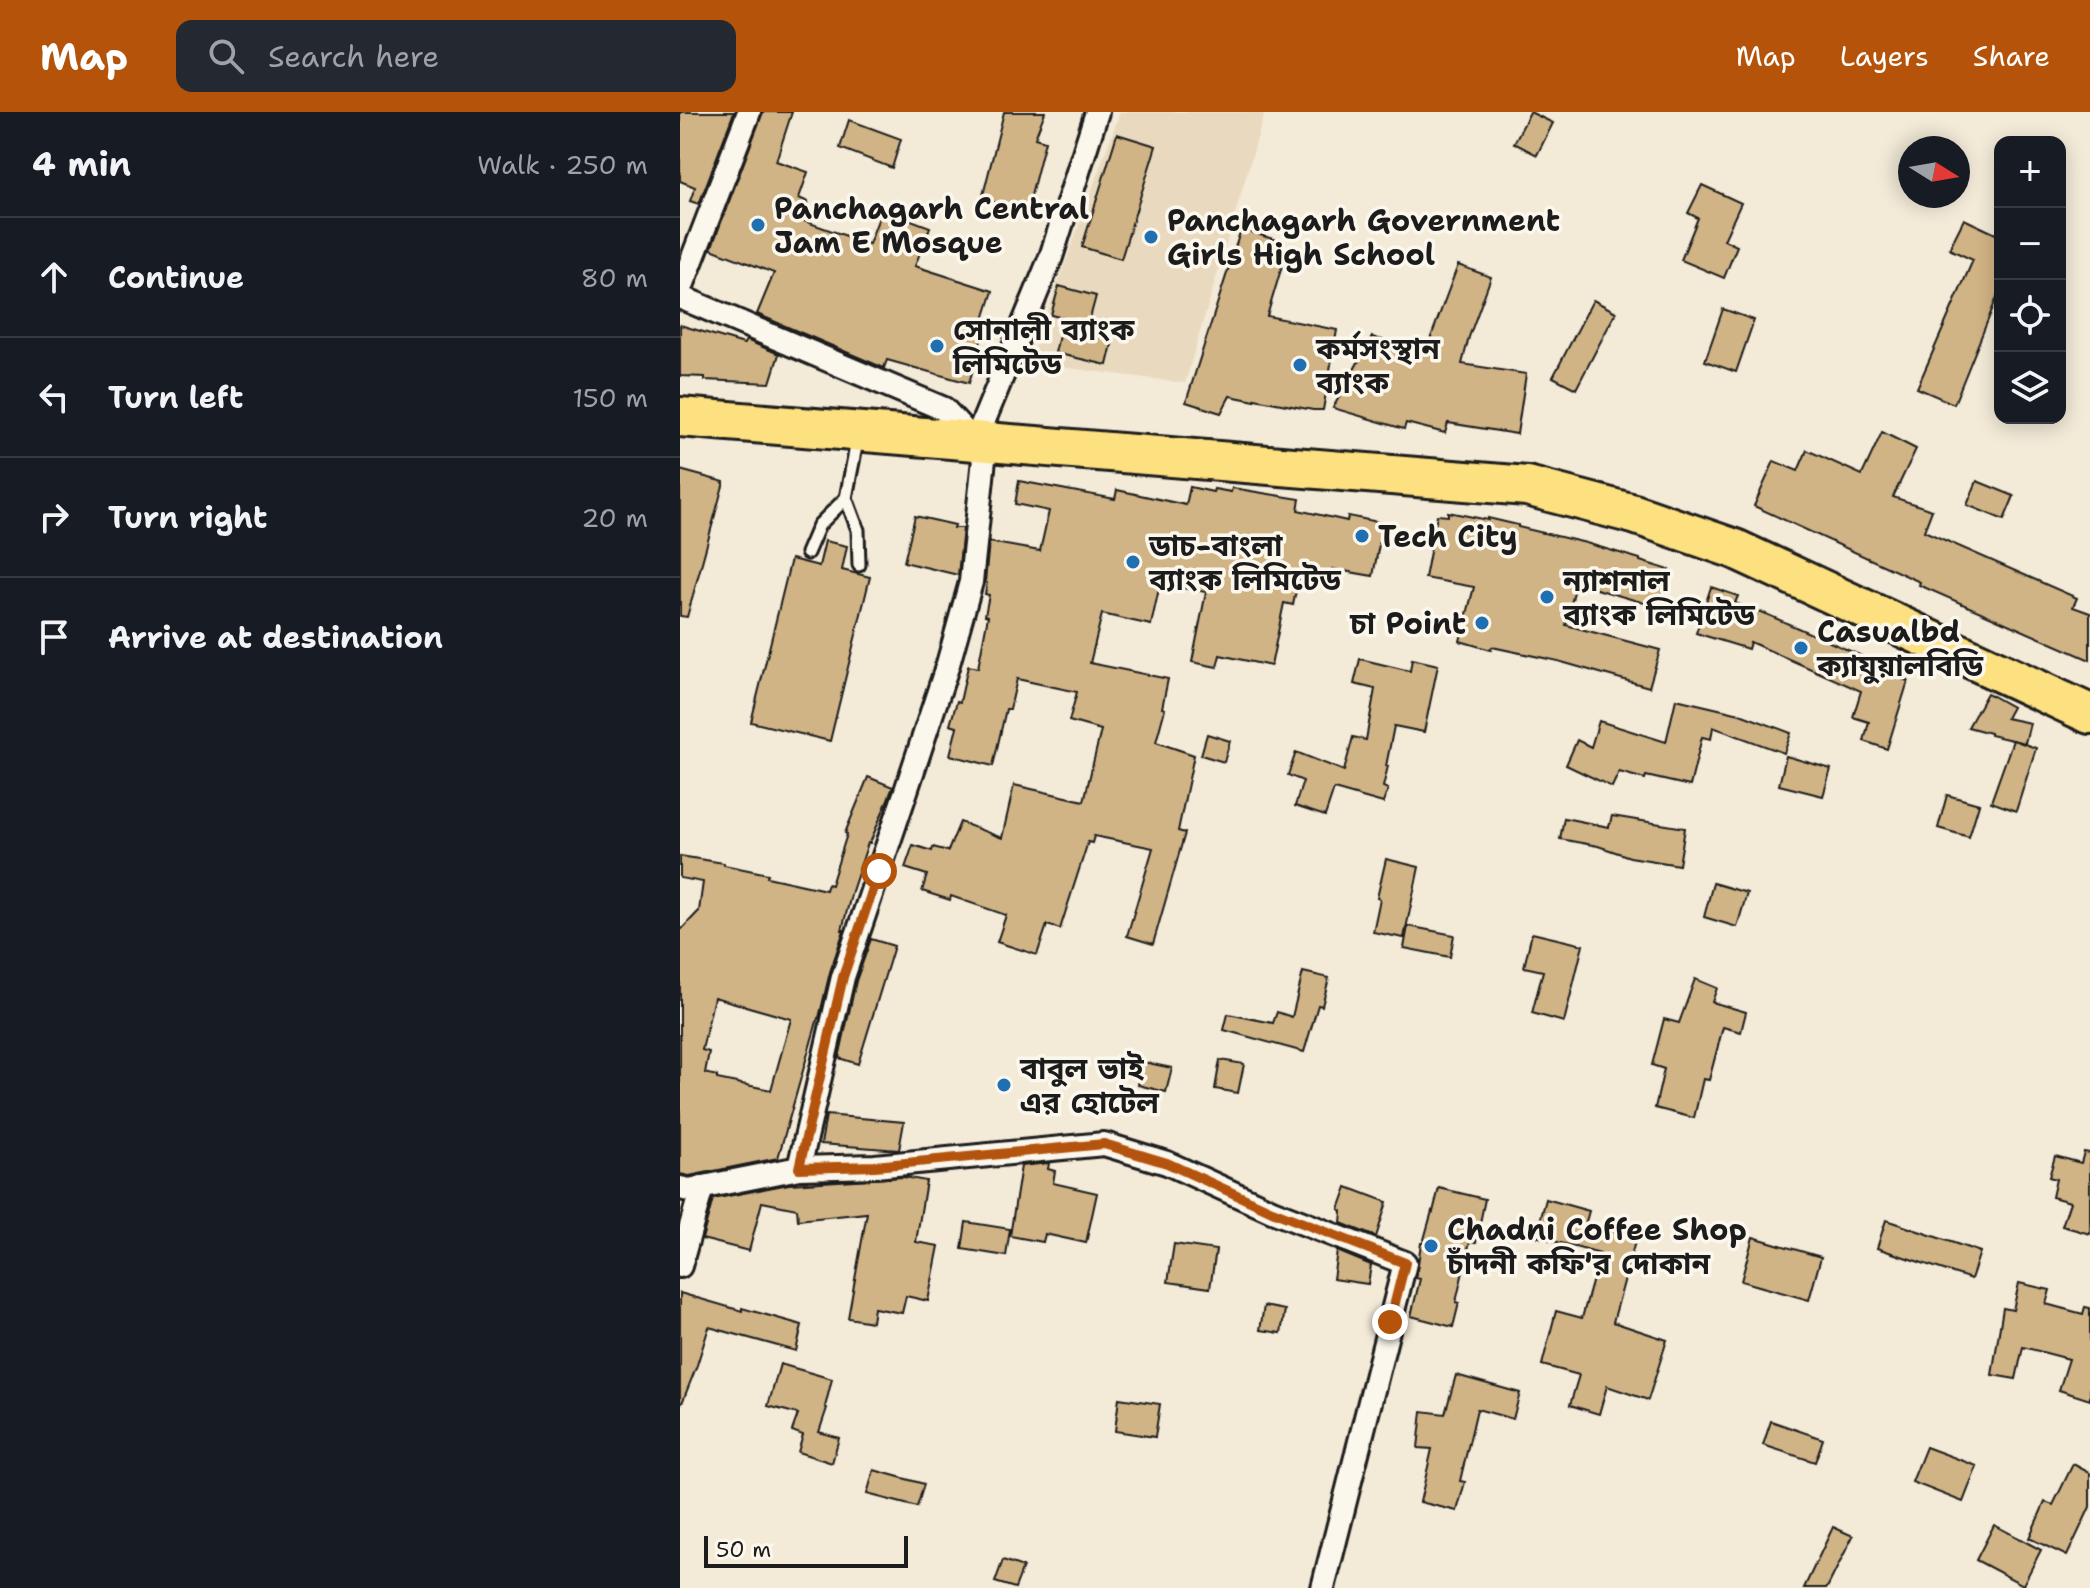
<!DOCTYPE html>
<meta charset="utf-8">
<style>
:root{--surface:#171b24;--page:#242831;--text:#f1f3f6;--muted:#9ea1a6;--line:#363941;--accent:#b45309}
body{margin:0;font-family:"Shantell Sans","Noto Sans Bengali",sans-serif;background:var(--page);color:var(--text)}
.controls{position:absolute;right:24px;top:24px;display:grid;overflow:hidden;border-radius:16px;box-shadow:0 4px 20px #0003}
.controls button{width:72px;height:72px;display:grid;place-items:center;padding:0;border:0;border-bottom:2px solid var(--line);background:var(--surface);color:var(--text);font:40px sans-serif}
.compass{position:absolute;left:1218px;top:24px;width:72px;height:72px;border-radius:50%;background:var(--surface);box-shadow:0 4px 20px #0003;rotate:101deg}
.scale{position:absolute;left:24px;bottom:20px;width:204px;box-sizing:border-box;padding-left:8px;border:4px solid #1c1c1c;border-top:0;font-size:22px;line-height:28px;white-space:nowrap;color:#1c1c1c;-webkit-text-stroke:6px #fbf7ec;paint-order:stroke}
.stop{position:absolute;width:24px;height:24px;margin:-18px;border:6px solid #b45309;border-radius:50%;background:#fff}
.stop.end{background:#b45309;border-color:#fff;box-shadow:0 2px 8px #0008}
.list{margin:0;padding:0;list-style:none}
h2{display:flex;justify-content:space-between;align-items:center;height:104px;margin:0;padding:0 32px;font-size:34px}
h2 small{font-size:26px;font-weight:400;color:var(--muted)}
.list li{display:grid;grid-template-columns:52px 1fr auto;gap:24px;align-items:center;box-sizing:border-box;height:120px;padding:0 32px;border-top:2px solid var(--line)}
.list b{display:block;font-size:30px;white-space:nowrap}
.list em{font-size:26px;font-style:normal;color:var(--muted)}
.icon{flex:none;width:44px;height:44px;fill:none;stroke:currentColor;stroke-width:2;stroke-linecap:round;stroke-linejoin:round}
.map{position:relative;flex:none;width:1410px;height:1476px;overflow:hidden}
header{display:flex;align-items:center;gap:48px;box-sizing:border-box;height:112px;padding:0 40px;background:var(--accent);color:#fff}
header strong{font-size:38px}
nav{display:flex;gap:44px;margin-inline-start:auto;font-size:28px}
.search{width:560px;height:72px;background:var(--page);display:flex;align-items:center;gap:20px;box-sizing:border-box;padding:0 28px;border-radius:16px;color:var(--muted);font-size:30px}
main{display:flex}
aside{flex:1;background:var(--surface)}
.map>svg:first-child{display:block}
</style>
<header>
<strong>Map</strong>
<div class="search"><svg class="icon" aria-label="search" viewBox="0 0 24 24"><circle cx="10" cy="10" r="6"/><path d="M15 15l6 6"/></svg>Search here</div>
<nav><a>Map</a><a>Layers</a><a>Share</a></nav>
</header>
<main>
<aside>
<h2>4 min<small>Walk · 250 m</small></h2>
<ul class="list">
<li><svg class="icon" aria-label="ahead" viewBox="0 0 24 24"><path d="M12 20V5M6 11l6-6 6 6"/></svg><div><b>Continue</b></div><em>80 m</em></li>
<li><svg class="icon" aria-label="left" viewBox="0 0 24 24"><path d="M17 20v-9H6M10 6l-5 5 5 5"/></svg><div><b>Turn left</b></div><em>150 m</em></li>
<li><svg class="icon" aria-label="right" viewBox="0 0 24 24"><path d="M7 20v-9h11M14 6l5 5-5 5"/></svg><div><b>Turn right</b></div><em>20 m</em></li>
<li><svg class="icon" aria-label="arrive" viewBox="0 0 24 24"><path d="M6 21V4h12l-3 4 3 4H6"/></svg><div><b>Arrive at destination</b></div></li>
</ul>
</aside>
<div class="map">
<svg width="1410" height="1476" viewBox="0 0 1410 1476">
<rect width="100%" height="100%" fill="#f3ead8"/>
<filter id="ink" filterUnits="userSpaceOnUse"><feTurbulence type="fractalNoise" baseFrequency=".0125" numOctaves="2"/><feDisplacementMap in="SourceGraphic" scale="16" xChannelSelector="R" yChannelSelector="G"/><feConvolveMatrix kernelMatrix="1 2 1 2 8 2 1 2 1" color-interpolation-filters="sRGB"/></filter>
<g filter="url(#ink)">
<path fill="#e9dabf" d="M440,0H585L505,271L349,251Z"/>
<g fill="#d1b486" stroke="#1c1c1c" stroke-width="2" fill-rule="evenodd">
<path d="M0,0H54L19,92L10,89L15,75L0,69Z"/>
<path d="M83,0H112L96,49L128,60L119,86L128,90L121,108L189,132L202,97L250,115L235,154L313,179L301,217L304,218L289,271L207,248L204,256L77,202L94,161L31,137Z"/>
<path d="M324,0H365L355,26L365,29L347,99L302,87Z"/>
<path d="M850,0L873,11L857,43L834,31Z"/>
<path d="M169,8L221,27L212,56L160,36Z"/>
<path d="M437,22L476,34L441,147L402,135Z"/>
<path d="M1022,73L1061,91L1044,128L1057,134L1044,166L1001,148L1018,106L1008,101Z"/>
<path d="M1284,107L1320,124V178L1274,292L1237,276L1293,148L1269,137Z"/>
<path d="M561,117L596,128L591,140L605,144L587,204L657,218L643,298H633L575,287V289L550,284L541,301L506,290Z"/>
<path d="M778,153L811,165L789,225L782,252L846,262L837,322L768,311L765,321L726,311L724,317L653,296L692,225L745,241Z"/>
<path d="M379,174L416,184L406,221L433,228L427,253L375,241L383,206L371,203Z"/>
<path d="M913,188L936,200L896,277L873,265Z"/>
<path d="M1043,197L1074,208L1056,260L1025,249Z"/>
<path d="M0,213L64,232L66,228L99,242L90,271L25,268V265L0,264Z"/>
<path d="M1202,320L1236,337L1213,385L1252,398L1244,419L1397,486L1393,495L1410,501V548L1239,473L1240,470L1074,394L1094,349L1118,359L1127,338L1182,363Z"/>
<path d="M0,358L44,370L7,505L0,504Z"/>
<path d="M339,369L435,387L437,378L506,393L510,375L533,380L534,377L551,380L552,376L620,387L618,398L667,409L668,404L703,411L693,464L652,457L649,471L619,465L613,493L604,491L591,554L540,543L537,555L512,550L526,480L480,472L471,513L422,502L410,551L488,567L482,596L485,597L476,630L514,643L498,719L505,721L473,832L447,824L473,736L414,724L412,731L408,730L380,817L367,813L357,843L317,830L326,803L271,784L270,788L242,779L247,763L225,756L233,733L252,739L253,735L268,739L280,710L322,726L334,673L404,689L421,618L389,609L397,580L337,567L330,597H326L313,654L270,643L277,615L270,613L277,589L280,590L288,554L298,556L308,504L305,503L309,483L305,482L307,471L305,470L309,430L360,439L369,399L335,392Z"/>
<path d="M1297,369L1334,384L1324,408L1287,393Z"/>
<path d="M768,400L808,408V406L838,413V415L906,431L960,447V449L989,458L978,495L896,471L886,513L980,538L969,575L878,549L812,535L811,538L780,529L794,475L745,466L757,403L768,404Z"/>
<path d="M235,404L275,413L274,416H283L278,463L224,450Z"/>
<path d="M145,429L167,434L162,458L190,465L150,629L71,610L111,447L139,454Z"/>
<path d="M1031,475L1058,484L1055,491L1086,502L1184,545L1181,552L1202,559V561L1228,569L1207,637L1184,629L1189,610L1173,605L1181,579L1070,530L1068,537L1016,521Z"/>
<path d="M680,547L730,559L732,547L758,553L744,620L714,614L706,654H708L703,675L708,677L703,691L654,677L645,704L615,694L623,669L608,663L616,640L664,659L673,625L686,628L695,577L674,572Z"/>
<path d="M1307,581L1332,595L1326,606L1350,611L1345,631L1310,623V621L1288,615Z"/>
<path d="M996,587L1060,602L1111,621L1104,641L1033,615L1031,627L1022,625L1010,674L966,664L965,667L939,660L932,675L886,653L897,628L911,635L919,609L986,630Z"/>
<path d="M527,622L550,629L544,650L521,643Z"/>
<path d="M1333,628L1356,636L1336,699L1311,690Z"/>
<path d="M1106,644L1151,657L1143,684L1099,673Z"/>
<path d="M188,665L213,675L190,731H188L172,779L162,818H164L150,860L139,906H138L98,1046L9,1064L0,1062V819L19,799L23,770L0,766V744L44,751V753L88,762L87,765L146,778L148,772L151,773L167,722L165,721ZM34,885L111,907L91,978L37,967V964L25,961L29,940L22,938Z"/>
<path d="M1267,683L1299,692L1289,725L1258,716Z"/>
<path d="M932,704L1005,716L999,753L950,745L918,734L880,727L884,706L929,715Z"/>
<path d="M706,747L739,755L724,826L693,820L700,787L697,786Z"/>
<path d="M1033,771L1067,781L1057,815L1024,805Z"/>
<path d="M728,814L774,823L770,845L724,836Z"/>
<path d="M852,821L903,833L884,910L852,901L863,859L844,855Z"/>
<path d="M191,827L214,834L178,952L159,946L176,869Z"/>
<path d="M623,860L649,866L642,894L638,893L624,940L544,918L548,902L593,911L597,900L612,905Z"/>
<path d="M1015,867L1037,876L1032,890L1066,900L1061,920L1043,915L1029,968L1023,967L1014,1006L975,996L984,957L972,953L984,907L999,911Z"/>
<path d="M540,948L564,952L558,981L535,977Z"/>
<path d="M463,950L492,956L486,980L458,973Z"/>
<path d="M146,1003L224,1010L219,1038L141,1032Z"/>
<path d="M1404,1040L1410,1041V1122L1382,1114L1390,1090L1372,1085L1376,1067L1369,1065L1375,1044L1401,1051Z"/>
<path d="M369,1051L368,1057L375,1059L373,1071L417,1081L406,1131L365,1122L363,1130L330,1124L341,1054Z"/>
<path d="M224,1065L246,1069L236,1130L259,1134L248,1189L226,1184L222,1201L194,1196L192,1210L168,1206L187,1101L118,1108L117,1097L82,1090L69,1139L22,1127L33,1087L109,1072Z"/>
<path d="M667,1075L707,1090L696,1125L661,1111L662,1099L659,1097Z"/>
<path d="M759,1076L805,1087L796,1130L790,1129L776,1190L779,1191L773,1215L731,1204L740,1167L736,1166L741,1131H743L752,1099L753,1100Z"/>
<path d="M866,1087L909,1099L905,1113L956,1126L933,1210L987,1228L968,1288L927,1274L919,1302L890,1293L899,1263L862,1253L876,1199L902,1206L920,1142L856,1124Z"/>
<path d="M1206,1108L1300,1140L1291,1167L1197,1136Z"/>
<path d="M286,1110L330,1117L326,1144L282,1137Z"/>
<path d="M1073,1125L1141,1145L1129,1188L1061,1169Z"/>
<path d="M494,1132L536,1138L530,1176L488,1170Z"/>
<path d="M657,1139L691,1153L688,1172L653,1167Z"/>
<path d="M1339,1171L1370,1178L1366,1192L1403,1202L1405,1195L1410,1196V1288L1379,1278L1389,1247L1343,1235L1336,1267L1312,1263L1323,1196L1333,1198Z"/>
<path d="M0,1181L62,1199V1196L122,1213L116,1239L29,1215L17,1253L2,1291L0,1290Z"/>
<path d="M584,1194L605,1198L601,1221L580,1218Z"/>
<path d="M100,1252L152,1267L145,1295L147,1296L139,1320L159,1326L152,1351L118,1340L123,1323L112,1319L118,1302L88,1294Z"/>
<path d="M776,1263L840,1281L833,1307L797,1297L780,1369L785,1370L777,1399L740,1390L752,1337L738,1336L742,1299L765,1302Z"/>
<path d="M439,1286L480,1292L475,1325L435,1319Z"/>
<path d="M1091,1309L1143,1327L1135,1350L1083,1333Z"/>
<path d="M1246,1335L1297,1354L1283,1390L1232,1370Z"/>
<path d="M1393,1352L1410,1361V1395L1387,1444L1349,1426L1365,1390L1373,1393Z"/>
<path d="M194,1358L244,1372L237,1395L187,1382Z"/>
<path d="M1314,1413L1361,1438L1343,1473L1296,1448Z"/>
<path d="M1153,1415L1173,1424L1147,1476H1124Z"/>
<path d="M323,1448L343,1455L335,1476L315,1470Z"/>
</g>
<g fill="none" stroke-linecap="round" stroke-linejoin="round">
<defs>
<g id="service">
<path d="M178,324L166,386L178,418L179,453"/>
<path d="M127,441L139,413L166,386"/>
</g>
<g id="minor">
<path d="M0,179L69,0"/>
<path d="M0,185L264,297L295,330L304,347L291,470L268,552L226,679L163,865L119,1056L9,1078L0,1076"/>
<path d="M295,330L371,145L417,0"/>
<path d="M119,1056L195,1054L424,1032L487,1051L592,1099L725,1151L643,1476"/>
<path d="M0,1154L22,1075"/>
</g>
<path id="trunk" d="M0,305L847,374L954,402L1055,437L1410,602"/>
</defs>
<use href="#service" stroke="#1c1c1c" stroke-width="17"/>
<use href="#minor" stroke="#1c1c1c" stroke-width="28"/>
<use href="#trunk" stroke="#1c1c1c" stroke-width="44"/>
<use href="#service" stroke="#fbf7ec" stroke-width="11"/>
<use href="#minor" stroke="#fbf7ec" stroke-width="22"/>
<use href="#trunk" stroke="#fde080" stroke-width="38"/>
</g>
</g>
<g fill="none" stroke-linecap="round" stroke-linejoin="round" filter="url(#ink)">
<path stroke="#b45309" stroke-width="10" d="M199,759L163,865L119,1056L195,1054L424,1032L487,1051L592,1099L725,1151L710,1210"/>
</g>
<g fill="#1f6fb2" stroke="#fbf7ec" stroke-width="3">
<circle cx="78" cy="113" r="8"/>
<circle cx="471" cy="125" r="8"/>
<circle cx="257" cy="234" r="8"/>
<circle cx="620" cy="253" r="8"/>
<circle cx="682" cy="424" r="8"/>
<circle cx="453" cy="450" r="8"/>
<circle cx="867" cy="485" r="8"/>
<circle cx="802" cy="511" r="8"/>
<circle cx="1121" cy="536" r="8"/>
<circle cx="324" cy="973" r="8"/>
<circle cx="751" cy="1134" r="8"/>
</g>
<g text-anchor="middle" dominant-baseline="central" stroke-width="7" stroke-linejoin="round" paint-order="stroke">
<g font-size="30" font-weight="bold" fill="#1c1c1c" stroke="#fbf7ec" text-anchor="start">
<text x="94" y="96">Panchagarh Central<tspan x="94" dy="34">Jam E Mosque</tspan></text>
<text x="487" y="108">Panchagarh Government<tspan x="487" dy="34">Girls High School</tspan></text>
<text x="273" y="217">সোনালী ব্যাংক<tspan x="273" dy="34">লিমিটেড</tspan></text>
<text x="636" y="236">কর্মসংস্থান<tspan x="636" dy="34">ব্যাংক</tspan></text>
<text x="698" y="424">Tech City</text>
<text x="469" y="433">ডাচ-বাংলা<tspan x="469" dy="34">ব্যাংক লিমিটেড</tspan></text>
<text x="883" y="468">ন্যাশনাল<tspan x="883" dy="34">ব্যাংক লিমিটেড</tspan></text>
<text x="786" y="511" text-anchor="end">চা Point</text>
<text x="1137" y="519">Casualbd<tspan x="1137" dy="34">ক্যাযুয়ালবিডি</tspan></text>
<text x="340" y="956">বাবুল ভাই<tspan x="340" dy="34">এর হোটেল</tspan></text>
<text x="767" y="1117">Chadni Coffee Shop<tspan x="767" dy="34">চাঁদনী কফি'র দোকান</tspan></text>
</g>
</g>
</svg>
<div class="controls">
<button>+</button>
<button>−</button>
<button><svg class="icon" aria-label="locate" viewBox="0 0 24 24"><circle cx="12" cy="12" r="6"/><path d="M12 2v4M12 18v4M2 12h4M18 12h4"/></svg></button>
<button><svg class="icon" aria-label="layers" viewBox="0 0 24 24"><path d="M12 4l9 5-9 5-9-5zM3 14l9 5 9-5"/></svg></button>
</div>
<svg class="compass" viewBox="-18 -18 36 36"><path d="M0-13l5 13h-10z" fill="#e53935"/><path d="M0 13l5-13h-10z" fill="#9ea1a6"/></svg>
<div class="scale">50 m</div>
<div class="stop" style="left:199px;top:759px"></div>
<div class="stop end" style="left:710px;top:1210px"></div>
</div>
</main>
